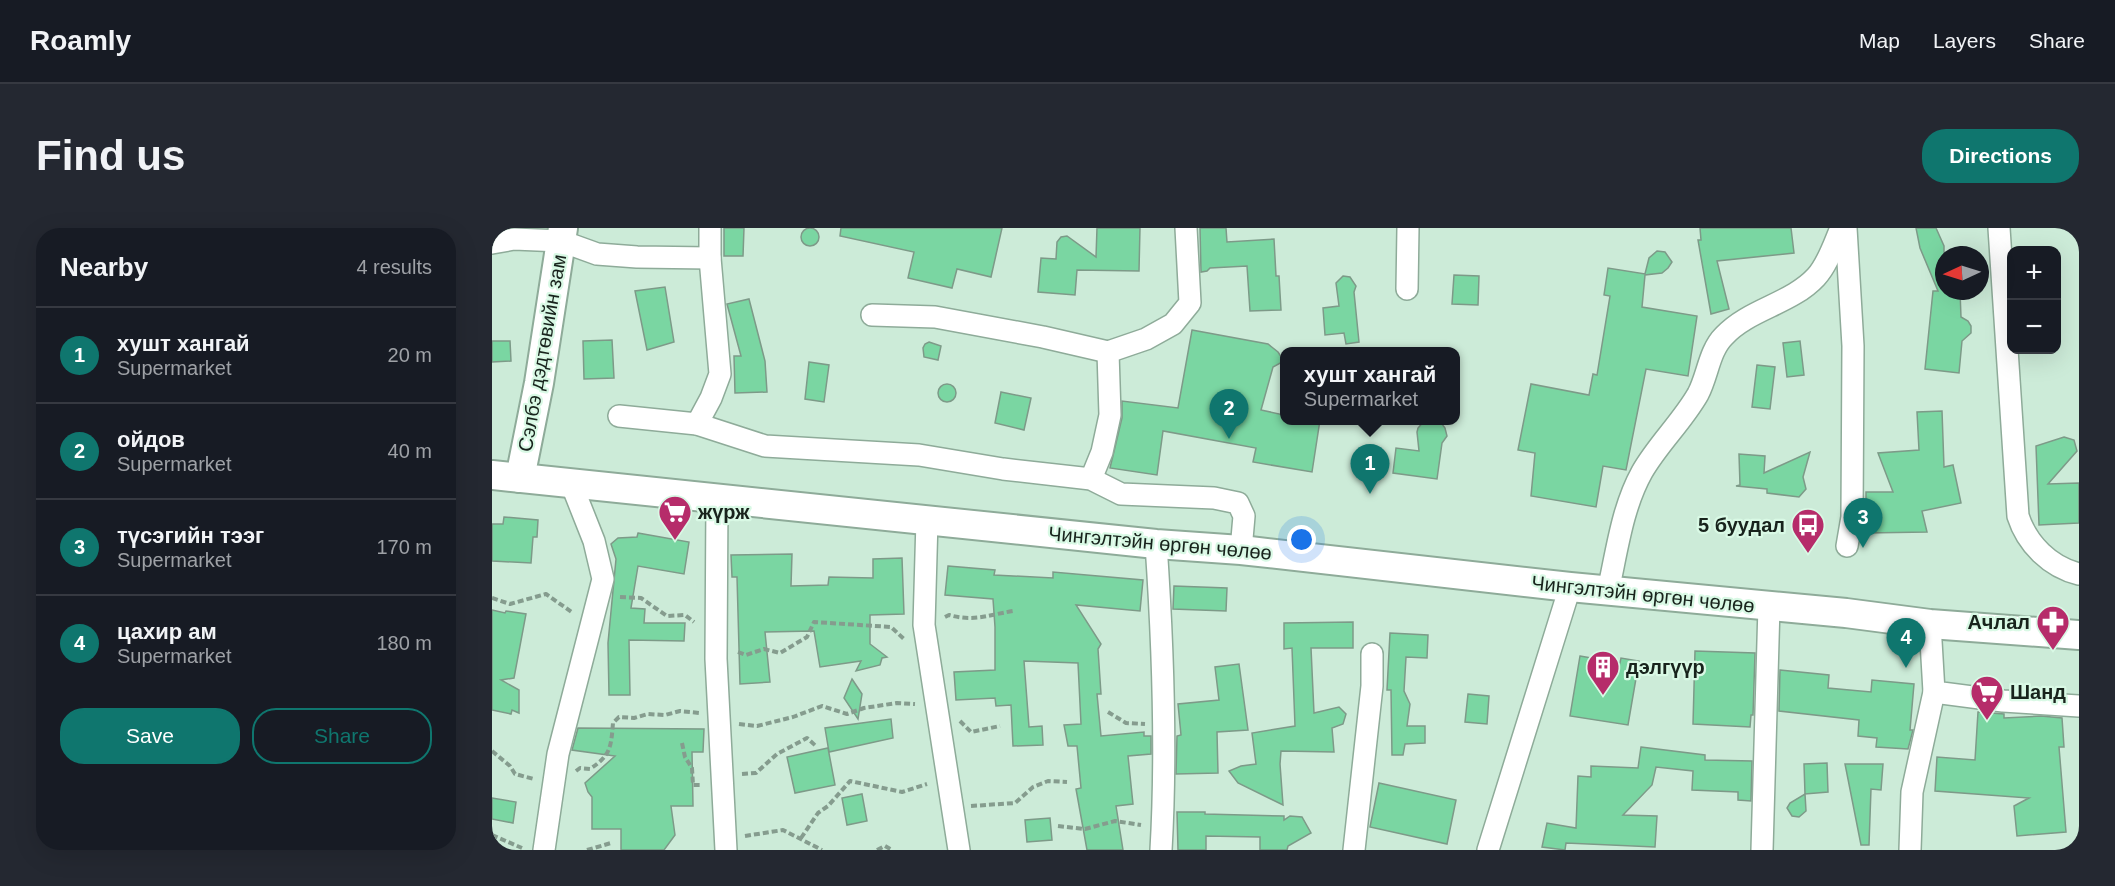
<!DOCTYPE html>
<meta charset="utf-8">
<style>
:root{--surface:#171b24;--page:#242831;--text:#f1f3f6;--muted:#9ea1a6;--line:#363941;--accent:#0f766e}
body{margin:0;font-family:Helvetica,sans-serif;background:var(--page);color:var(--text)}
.controls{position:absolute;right:18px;top:18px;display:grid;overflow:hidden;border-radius:12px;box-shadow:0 6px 24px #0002}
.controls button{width:54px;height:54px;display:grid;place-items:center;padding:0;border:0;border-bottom:2px solid var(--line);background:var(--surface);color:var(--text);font:30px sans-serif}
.compass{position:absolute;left:1443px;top:18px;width:54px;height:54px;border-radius:50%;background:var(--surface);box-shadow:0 6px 24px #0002;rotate:266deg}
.you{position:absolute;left:810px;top:312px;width:21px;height:21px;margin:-15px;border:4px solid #fff;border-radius:50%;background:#1a73e8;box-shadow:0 0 0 9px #1a73e833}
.badge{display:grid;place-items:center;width:39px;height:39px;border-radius:50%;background:var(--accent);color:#fff;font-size:20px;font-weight:700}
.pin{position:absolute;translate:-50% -50px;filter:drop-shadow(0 2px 3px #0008)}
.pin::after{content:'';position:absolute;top:32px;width:21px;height:18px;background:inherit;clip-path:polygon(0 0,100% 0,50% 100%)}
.popup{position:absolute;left:788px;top:119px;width:180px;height:78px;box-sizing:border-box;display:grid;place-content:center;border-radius:12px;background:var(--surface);filter:drop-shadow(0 2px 4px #0005);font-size:20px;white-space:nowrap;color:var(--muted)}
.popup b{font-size:22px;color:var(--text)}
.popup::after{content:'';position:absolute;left:50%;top:100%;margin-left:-12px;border:12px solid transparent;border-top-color:var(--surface)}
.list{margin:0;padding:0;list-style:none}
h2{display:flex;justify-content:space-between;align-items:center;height:78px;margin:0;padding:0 24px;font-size:26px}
h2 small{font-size:20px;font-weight:400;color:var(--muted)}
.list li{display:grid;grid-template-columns:39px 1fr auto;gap:18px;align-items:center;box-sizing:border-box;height:96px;padding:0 24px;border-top:2px solid var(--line)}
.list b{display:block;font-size:22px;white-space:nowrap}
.list p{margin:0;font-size:20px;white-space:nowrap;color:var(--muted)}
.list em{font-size:20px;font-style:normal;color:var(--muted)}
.actions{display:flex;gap:12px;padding:18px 24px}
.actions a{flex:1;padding:14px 0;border:2px solid var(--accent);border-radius:24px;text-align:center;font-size:21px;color:var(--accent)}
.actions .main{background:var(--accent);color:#fff}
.map{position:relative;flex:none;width:1587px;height:622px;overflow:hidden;border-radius:24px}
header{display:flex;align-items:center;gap:36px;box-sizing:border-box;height:84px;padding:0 30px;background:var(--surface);border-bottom:2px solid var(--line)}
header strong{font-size:28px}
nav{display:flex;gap:33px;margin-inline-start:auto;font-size:21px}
.intro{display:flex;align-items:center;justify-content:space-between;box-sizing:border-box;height:144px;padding:0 36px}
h1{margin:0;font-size:42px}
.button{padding:15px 27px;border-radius:24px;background:var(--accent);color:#fff;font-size:21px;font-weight:700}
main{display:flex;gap:36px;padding:0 36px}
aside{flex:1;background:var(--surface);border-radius:24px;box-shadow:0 6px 24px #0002}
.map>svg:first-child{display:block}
</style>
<header>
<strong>Roamly</strong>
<nav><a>Map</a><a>Layers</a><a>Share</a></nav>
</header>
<div class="intro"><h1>Find us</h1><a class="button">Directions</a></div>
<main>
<aside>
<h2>Nearby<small>4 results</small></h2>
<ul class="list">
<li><span class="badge">1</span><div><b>хушт хангай</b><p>Supermarket</p></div><em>20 m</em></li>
<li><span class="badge">2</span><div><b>ойдов</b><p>Supermarket</p></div><em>40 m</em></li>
<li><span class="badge">3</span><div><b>түсэгийн тээг</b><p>Supermarket</p></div><em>170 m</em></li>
<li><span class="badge">4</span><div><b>цахир ам</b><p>Supermarket</p></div><em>180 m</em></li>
</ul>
<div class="actions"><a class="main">Save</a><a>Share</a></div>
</aside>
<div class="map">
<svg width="1587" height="622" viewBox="0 0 1587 622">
<rect width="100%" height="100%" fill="#ccebd8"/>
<g fill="#7ad6a2" stroke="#7d9a88" stroke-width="1.5">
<circle cx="318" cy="9" r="9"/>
<path d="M232,0H252L251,28H232Z"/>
<path d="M349,0H510L499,49L465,41L460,60L416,50L422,24L348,8Z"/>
<path d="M605,0H648L647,43L585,42L583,67L546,64L549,30L564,31L565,14L569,9L575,8L604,29Z"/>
<path d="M708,0H734L735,14L782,11L784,48H787L789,82L758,83L755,38L718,40L715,43L709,44Z"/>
<path d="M1208,0H1299L1302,25L1225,33L1237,81L1219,86L1206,12H1209Z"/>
<path d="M1424,0H1444L1452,18V63H1468L1469,89L1476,93L1479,98V105L1470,113L1467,145L1433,141L1441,63H1446L1428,20Z"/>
<path d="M1165,23L1173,24L1180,34L1176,40L1170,45L1153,47L1150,79L1205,88L1196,148L1154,141L1134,242L1111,238L1104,279L1039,268L1043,225L1026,222L1039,156L1097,167L1101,146L1105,147L1118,68L1112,67L1116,40L1153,46L1157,30Z"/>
<path d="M962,47L987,48L986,77L960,76Z"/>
<path d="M851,48L858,49L864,58L862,64L867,114L854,116L852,105L833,107L831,80L847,78L844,55Z"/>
<path d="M173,59L182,114L155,122L143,63Z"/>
<path d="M257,71L273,133L275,164L243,165L242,128H249L235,76Z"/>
<path d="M700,102L776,116L786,124L792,133L781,139L769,182L792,187V192H828L820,244L761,234L764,220L671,203L665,247L618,240L630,190V173L686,180Z"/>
<path d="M120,112L122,150L92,151L91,113Z"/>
<path d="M0,113H18L19,133L0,134Z"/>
<path d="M1308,113L1312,147L1295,149L1291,115Z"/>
<path d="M437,114L449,118L446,132L432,129L431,120L433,116Z"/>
<path d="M317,134L337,137L332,174L313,171Z"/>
<path d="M1265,137L1283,139L1278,181L1260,179Z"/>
<circle cx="455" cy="165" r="9"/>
<path d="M509,164L539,170L532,202L503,195Z"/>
<path d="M1450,183L1452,239L1461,237L1469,275L1430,283L1435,304L1374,305V264H1401L1386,225L1427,222L1425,184Z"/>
<path d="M933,192H947L953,200L955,208L950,215L945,251L901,245L904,220L927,223L925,204L926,200Z"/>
<path d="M1572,209L1582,212L1585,223L1556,256L1587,255V295L1547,297L1544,218Z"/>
<path d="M1318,224L1311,249L1314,261L1307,269L1275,265V261L1244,258L1248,257L1247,226L1273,228L1272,245Z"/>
<path d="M12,289L46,292L45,309H41L39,335L0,333V296H11Z"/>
<path d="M146,305L197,314L192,346L146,338L139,380L153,381L152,395H193L192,413L137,412L138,467H117L116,415L124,331L119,316L126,310L145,309Z"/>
<path d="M300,326L299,358L336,357L337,349L381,350V331L410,330L412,386L378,387V416L395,429L390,430L388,437L364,443L369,433L328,439L322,403L273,404L278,454L248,456L245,349H240L239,327Z"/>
<path d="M456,338L503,342L502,347L561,350V344L651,352L648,383L584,377L609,416L606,421L609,466H605L609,508L652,504V508H659V526L636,528L641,576L624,578L631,622H595L584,561L589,560L585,518H576L572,497L589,496L586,435L532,433L537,499L550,498L551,517L521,518L519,477L504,478L503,470L464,472L462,444L503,442V399L501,371L453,367Z"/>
<path d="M682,358L735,360L734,383L681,381Z"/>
<path d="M0,382L13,385L14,383L34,386L22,450L9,452L27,462V485L20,482L19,486L0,482Z"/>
<path d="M861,394V420H819L822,485L847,479L854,486L851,496L840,500L842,524L789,523L788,536L791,577L746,555L737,543L749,538L764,536L760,505L803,498L800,420L792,421V395Z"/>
<path d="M898,405L936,407L935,430L914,429L912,463L918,476L915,498H933V515L913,516L911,527H900L899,462H895Z"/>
<path d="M1203,423L1263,425L1261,487H1259L1258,499L1201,496Z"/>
<path d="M1088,428L1128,435L1129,430L1147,433L1136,497L1078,488Z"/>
<path d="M747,436L756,502L725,504L726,545L684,546L685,508L689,507L686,476L727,472L723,439Z"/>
<path d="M1288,442L1337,447L1336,460L1379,464L1380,452L1422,456L1418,502H1421L1416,521L1384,519L1385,510L1366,508L1367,492L1287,483Z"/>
<path d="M360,451L370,466L366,491L352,470Z"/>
<path d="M976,466L997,468L995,496L973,494Z"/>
<path d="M1486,484L1512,486V490L1549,488L1570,490L1572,519H1567L1574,604L1525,608L1522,578L1537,570L1443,563L1445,529L1483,532Z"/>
<path d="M399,491L401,510L337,524L333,500Z"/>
<path d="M86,500L212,501L211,524H200L201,578H179L183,607L172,622H129V601H100V569L96,564L93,555L123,528L80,522Z"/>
<path d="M1149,519L1213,527V532L1260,533L1259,573L1246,572V564L1200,562L1201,543L1164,539L1160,557L1131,587L1165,588L1163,619L1074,615L1073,622L1050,619L1055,595L1084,600L1086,548L1099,549V538L1146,540Z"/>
<path d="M336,520L343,557L303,565L295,529Z"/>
<path d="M1335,535L1336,564L1313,566L1312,536Z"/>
<path d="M1353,536H1391L1389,562L1379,561L1377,617H1369Z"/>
<path d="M887,555L964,572L955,616L878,599Z"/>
<path d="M370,566L375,593L355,597L350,570Z"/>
<path d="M1313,566L1314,583L1307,589L1300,588L1295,580L1298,575Z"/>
<path d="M0,570L24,574L21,595L0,591Z"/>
<path d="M685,584H713V586L792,588V592L798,588L810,589L819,605L796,618L795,622H768V609L714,608V622H686Z"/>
<path d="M558,590L560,612L535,614L533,592Z"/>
</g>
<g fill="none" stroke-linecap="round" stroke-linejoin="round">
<defs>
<g id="street">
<path d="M1354,0L1361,118L1360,289L1355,318"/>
<path d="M1507,0L1526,288C1535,316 1558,339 1587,346"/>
<path d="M0,15L22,11L69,13L105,26L145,29L218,30"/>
<path d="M915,61L916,0"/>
<path d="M380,87L443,89L551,109L616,124"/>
<path d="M127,188L205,196L273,218L427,227L511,241L599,251L629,266L722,270L746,275L752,288L749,322"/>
<path d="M205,196L219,170L228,146L218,30V0"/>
<path d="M599,251L610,224L618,187L616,124L654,111L681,96L698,75L694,0"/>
<path d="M225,271L224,431L234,622"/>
<path d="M435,292L432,397L467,622"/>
<path d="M664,316C671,418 675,520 669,622"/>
<path d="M1116,363C1125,323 1130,280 1150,244C1166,216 1190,194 1206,166C1216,147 1217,123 1232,108C1257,81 1299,76 1324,49C1336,36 1342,16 1349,0"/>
<path d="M1438,396L1442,464L1511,473L1587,478"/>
<path d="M52,622L66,526L111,351L102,313L79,255"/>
<path d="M862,622L880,458V426"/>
<path d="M996,622L1078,359"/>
<path d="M1270,622L1277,378"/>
<path d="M1418,622L1420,564L1442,464"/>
</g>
<g id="secondary">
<path d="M0,247L664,316L749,322L1078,359L1354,385L1438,396L1587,407"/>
<path d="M28,250L47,155L71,0"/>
</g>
</defs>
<use href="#street" stroke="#8eab99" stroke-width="24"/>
<use href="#secondary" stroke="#8eab99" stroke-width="32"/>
<g stroke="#859c8e" stroke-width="4" stroke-dasharray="6 3" stroke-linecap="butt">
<path d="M128,369L149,370L175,388L193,387L202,394"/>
<path d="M0,370L18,376L54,366L81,385"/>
<path d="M453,389L457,387C482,394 496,387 521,383"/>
<path d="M246,424L254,427L272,421L288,425L315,409L322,394L399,399L412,411"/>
<path d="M616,484L634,495L653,496"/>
<path d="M468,493L479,504L508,498"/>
<path d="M247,496L265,498L301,489L330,478L355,486L372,480L405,475L423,476"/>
<path d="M190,515L193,529L200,540L201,557H210"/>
<path d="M0,523L18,538L23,546L42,551"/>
<path d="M84,543L88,540L98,541C119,527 119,519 121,495L127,489L142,490L156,486L173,487L188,483L208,485"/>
<path d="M250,546L264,545L285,526L315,510L325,519"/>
<path d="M479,578L523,575L541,559L556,553L575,554"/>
<path d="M566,598L593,601L623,593L649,597"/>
<path d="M0,607L30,620"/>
<path d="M253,608L291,602L330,622"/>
<path d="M309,610L326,585L336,578L358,553L410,564L435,556"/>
<path d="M95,622L119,615"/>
<path d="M385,622L393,618L400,622"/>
</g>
<use href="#street" stroke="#fff" stroke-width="21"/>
<use href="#secondary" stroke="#fff" stroke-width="28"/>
</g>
<defs>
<symbol id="supermarket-pin" viewBox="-11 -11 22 30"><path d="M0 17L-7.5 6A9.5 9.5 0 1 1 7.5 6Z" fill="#b62c6a" stroke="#d9f9e5"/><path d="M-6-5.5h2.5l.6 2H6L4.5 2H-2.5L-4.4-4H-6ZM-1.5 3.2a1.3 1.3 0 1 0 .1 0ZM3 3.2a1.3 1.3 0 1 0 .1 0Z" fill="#fff"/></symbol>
<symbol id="bus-pin" viewBox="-11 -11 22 30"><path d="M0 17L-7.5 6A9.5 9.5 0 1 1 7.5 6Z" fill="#b62c6a" stroke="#d9f9e5"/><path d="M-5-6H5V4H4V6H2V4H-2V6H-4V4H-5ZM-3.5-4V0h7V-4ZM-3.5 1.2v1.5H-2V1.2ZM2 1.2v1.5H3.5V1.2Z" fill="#fff"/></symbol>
<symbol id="pharmacy-pin" viewBox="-11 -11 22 30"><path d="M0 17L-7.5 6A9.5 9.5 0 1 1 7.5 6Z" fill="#b62c6a" stroke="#d9f9e5"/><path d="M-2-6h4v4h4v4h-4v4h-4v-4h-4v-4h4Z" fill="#fff"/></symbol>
<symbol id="building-pin" viewBox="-11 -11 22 30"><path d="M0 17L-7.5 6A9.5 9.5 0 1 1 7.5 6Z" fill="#b62c6a" stroke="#d9f9e5"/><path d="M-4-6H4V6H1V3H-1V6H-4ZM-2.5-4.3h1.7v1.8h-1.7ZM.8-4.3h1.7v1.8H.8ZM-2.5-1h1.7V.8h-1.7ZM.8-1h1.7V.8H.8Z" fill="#fff"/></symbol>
</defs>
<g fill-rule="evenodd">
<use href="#supermarket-pin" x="164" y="265" width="38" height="52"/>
<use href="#bus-pin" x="1297" y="278" width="38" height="52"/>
<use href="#pharmacy-pin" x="1542" y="375" width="38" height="52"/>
<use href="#building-pin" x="1092" y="420" width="38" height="52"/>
<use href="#supermarket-pin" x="1476" y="445" width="38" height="52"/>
</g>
<g text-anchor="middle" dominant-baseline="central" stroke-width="4.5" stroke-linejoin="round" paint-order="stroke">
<g font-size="20" fill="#18231c" stroke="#d9f9e5">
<text transform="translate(50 125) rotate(-80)">Сэлбэ дэдтөвийн зам</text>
<text transform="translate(668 315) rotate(5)">Чингэлтэйн өргөн чөлөө</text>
<text transform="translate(1151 366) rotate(6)">Чингэлтэйн өргөн чөлөө</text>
</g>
<g font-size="20" font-weight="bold" fill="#18231c" stroke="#d9f9e5" text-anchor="start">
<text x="206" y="284">жүрж</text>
<text x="1293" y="297" text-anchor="end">5 буудал</text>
<text x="1538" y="394" text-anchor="end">Ачлал</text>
<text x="1134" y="439">дэлгүүр</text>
<text x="1518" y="464">Шанд</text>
</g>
</g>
</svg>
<div class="controls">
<button>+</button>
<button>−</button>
</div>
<svg class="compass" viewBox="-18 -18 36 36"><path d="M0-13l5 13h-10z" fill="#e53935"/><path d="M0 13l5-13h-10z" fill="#9ea1a6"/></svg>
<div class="you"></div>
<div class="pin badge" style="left:878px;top:266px">1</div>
<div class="popup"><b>хушт хангай</b>Supermarket</div>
<div class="pin badge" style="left:737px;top:211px">2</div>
<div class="pin badge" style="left:1371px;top:320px">3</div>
<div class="pin badge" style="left:1414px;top:440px">4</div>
</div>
</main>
